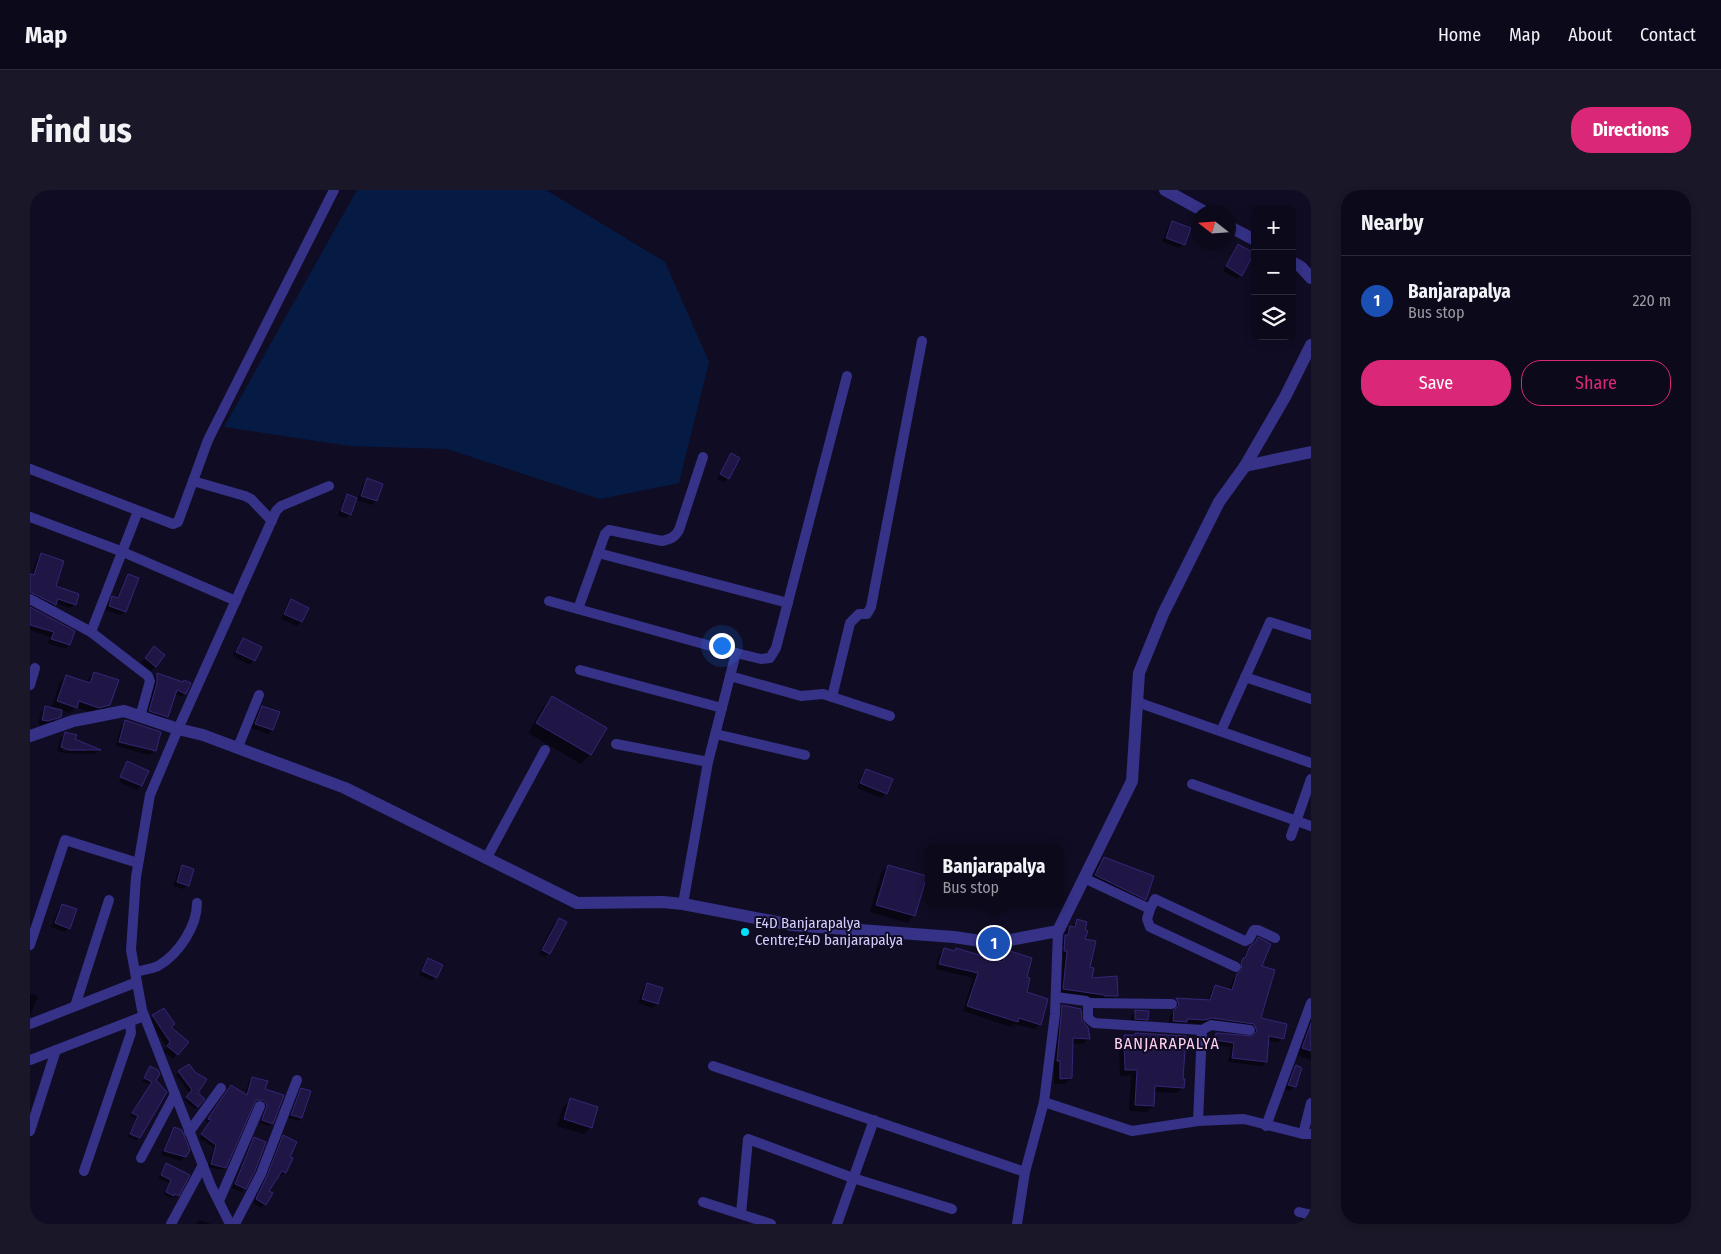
<!DOCTYPE html>
<meta charset="utf-8">
<style>
:root{--surface:#0c091b;--page:#1a1728;--text:#f1f3f6;--muted:#9a9aa3;--line:#2c2a3a;--accent:#db2777}
body{margin:0;font-family:"Fira Sans Condensed",sans-serif;background:var(--page);color:var(--text)}
.controls{position:absolute;right:15px;top:15px;display:grid;overflow:hidden;border-radius:10px;box-shadow:0 2px 8px #0003}
.controls button{width:45px;height:45px;display:grid;place-items:center;padding:0;border:0;border-bottom:1px solid var(--line);background:var(--surface);color:var(--text);font:25px sans-serif}
.compass{position:absolute;left:1161px;top:15px;width:45px;height:45px;border-radius:50%;background:var(--surface);box-shadow:0 2px 8px #0003;rotate:287deg}
.you{position:absolute;left:691px;top:455px;width:18px;height:18px;margin:-12px;border:4px solid #fff;border-radius:50%;background:#1a73e8;box-shadow:0 0 0 8px #1a73e833}
.badge{display:grid;place-items:center;width:32px;height:32px;border-radius:50%;background:var(--accent);color:#fff;font-size:16px;font-weight:700}
.pin{position:absolute;translate:-50% -50%;border:2px solid #fff;box-shadow:0 1px 5px #0006}
.popup{position:absolute;left:895px;top:653px;width:138px;height:65px;box-sizing:border-box;display:grid;place-content:center;border-radius:10px;background:var(--surface);filter:drop-shadow(0 1px 4px #0005);font-size:16px;white-space:nowrap;color:var(--muted)}
.popup b{font-size:19px;color:var(--text)}
.popup::after{content:'';position:absolute;left:50%;top:100%;margin-left:-10px;border:10px solid transparent;border-top-color:var(--surface)}
.list{margin:0;padding:0;list-style:none}
h2{display:flex;justify-content:space-between;align-items:center;height:65px;margin:0;padding:0 20px;font-size:21px}
h2 small{font-size:16px;font-weight:400;color:var(--muted)}
.list li{display:grid;grid-template-columns:32px 1fr auto;gap:15px;align-items:center;box-sizing:border-box;height:90px;padding:0 20px;border-top:1px solid var(--line)}
.list b{display:block;font-size:19px;white-space:nowrap}
.list p{margin:0;font-size:16px;white-space:nowrap;color:var(--muted)}
.list em{font-size:16px;font-style:normal;color:var(--muted)}
.actions{display:flex;gap:10px;padding:15px 20px}
.actions a{flex:1;padding:11px 0;border:1px solid var(--accent);border-radius:20px;text-align:center;font-size:18px;color:var(--accent)}
.actions .main{background:var(--accent);color:#fff}
.icon{flex:none;width:28px;height:28px;fill:none;stroke:currentColor;stroke-width:2;stroke-linecap:round;stroke-linejoin:round}
.map{position:relative;flex:none;width:1281px;height:1034px;overflow:hidden;border-radius:20px}
header{display:flex;align-items:center;gap:30px;box-sizing:border-box;height:70px;padding:0 25px;background:var(--surface);border-bottom:1px solid var(--line)}
header strong{font-size:24px}
nav{display:flex;gap:28px;margin-inline-start:auto;font-size:18px}
.intro{display:flex;align-items:center;justify-content:space-between;box-sizing:border-box;height:120px;padding:0 30px}
h1{margin:0;font-size:35px}
.button{padding:12px 22px;border-radius:20px;background:var(--accent);color:#fff;font-size:18px;font-weight:700}
main{display:flex;gap:30px;padding:0 30px}
aside{flex:1;background:var(--surface);border-radius:20px;box-shadow:0 2px 8px #0003}
.map>svg:first-child{display:block}
</style>
<header>
<strong>Map</strong>
<nav><a>Home</a><a>Map</a><a>About</a><a>Contact</a></nav>
</header>
<div class="intro"><h1>Find us</h1><a class="button">Directions</a></div>
<main>
<div class="map">
<svg width="1281" height="1034" viewBox="0 0 1281 1034">
<rect width="100%" height="100%" fill="#100c24"/>
<path fill="#051b44" d="M327,0H516L635,72L679,172L649,293L570,309L417,259L320,256L194,237Z"/>
<g fill="#0007" fill-rule="evenodd">
<path d="M1142,32L1154,54L1149,58L1132,52L1138,37Z"/>
<path d="M1209,56L1211,85L1207,89L1193,81L1204,60Z"/>
<path d="M701,265L698,288L694,292L687,289L697,269Z"/>
<path d="M337,290L351,295L346,311L342,315L327,310L333,294Z"/>
<path d="M318,306L320,324L316,328L308,326L313,310Z"/>
<path d="M11,365L24,397L45,414L40,418L25,413L21,419L0,408V385L1,386L7,369Z"/>
<path d="M98,385L95,421L91,425L75,420L78,412L83,408L86,409L94,390Z"/>
<path d="M261,411L271,432L267,436L251,429L257,415Z"/>
<path d="M0,417L39,454L35,459L18,453L20,447L0,440Z"/>
<path d="M213,449L224,470L220,475L203,466L209,453Z"/>
<path d="M124,458L134,465L121,481L111,473Z"/>
<path d="M64,483L79,515L73,521L62,523L46,517L40,523L31,520L29,526L25,531L12,535L8,534L11,522L16,518L21,519L30,492L36,486L57,493L58,489Z"/>
<path d="M128,485L155,503L152,507L145,504L137,526L133,530L116,524L123,497L124,488Z"/>
<path d="M523,507L575,539L560,565L551,574L498,543L513,517Z"/>
<path d="M232,517L242,540L238,544L221,538L228,521Z"/>
<path d="M96,531L129,543L124,561L120,565L86,556L91,536Z"/>
<path d="M35,544L44,549L69,561L65,564L34,563L27,561L31,548ZM33,558L54,559L57,561H33Z"/>
<path d="M97,573L111,595L107,600L89,592L96,576H94Z"/>
<path d="M836,580L856,603L851,608L827,598L832,584Z"/>
<path d="M1074,668L1115,709L1110,715L1060,691L1068,674Z"/>
<path d="M858,676L884,726L877,733L840,722L851,683Z"/>
<path d="M152,677L158,695L153,699L143,696L148,681Z"/>
<path d="M32,715L39,738L35,742L21,737L28,720Z"/>
<path d="M529,729L519,763L515,767L509,764L524,733Z"/>
<path d="M1048,730L1054,750L1061,789L1086,805L1081,810L1028,804L1033,766L1030,765V752L1035,747L1036,742Z"/>
<path d="M1228,749L1230,777L1229,829L1252,848L1248,853L1237,850L1236,872L1232,876L1198,872L1201,857L1181,854L1182,848L1187,844L1223,847L1220,838L1177,832L1170,834L1155,833L1152,836L1139,835L1140,826L1145,820L1142,814L1146,810L1178,811L1181,801L1185,797L1199,801L1203,789L1209,784L1207,778L1209,773L1213,769L1216,762Z"/>
<path d="M914,760L924,762L926,760L970,773L972,766L977,761L995,787L996,803L1010,834L1005,839L984,834L981,837L933,821L943,788L905,779L909,765Z"/>
<path d="M398,770L406,787L402,791L389,785L394,774Z"/>
<path d="M618,794L627,814L622,818L608,813L613,798Z"/>
<path d="M0,803L8,806L0,826Z"/>
<path d="M1033,816L1050,831L1059,848L1053,854H1041V888L1035,894H1024V877H1021L1027,822Z"/>
<path d="M1106,822L1117,829L1113,833H1101V826Z"/>
<path d="M123,826L140,838L147,864L143,869L133,861L137,857L119,830Z"/>
<path d="M1281,831V870L1266,865L1277,835Z"/>
<path d="M1106,844L1152,890L1153,897L1147,903L1124,902L1123,916L1117,922L1099,921L1101,885L1090,886L1089,853L1095,846H1103Z"/>
<path d="M121,877L125,891L109,947L106,950L98,947L106,929L100,926L120,895L112,891Z"/>
<path d="M1266,877L1271,878L1264,897L1260,901L1255,899L1262,881Z"/>
<path d="M149,882L173,909L165,919L154,910L160,904L146,885Z"/>
<path d="M222,888L234,900L242,933L239,936L230,933L234,922L233,914L226,911L222,914L195,977L192,980L178,977L184,958L169,948L179,934L176,931L201,896L215,905L219,891Z"/>
<path d="M272,899L271,927L268,931L259,928L268,903Z"/>
<path d="M540,910L561,937L554,944L527,936L533,917Z"/>
<path d="M145,938L155,967L151,971L131,965L141,942Z"/>
<path d="M253,947L259,968L255,982L251,986L248,985L237,1001L235,1014L231,1018L223,1013L233,992L249,951Z"/>
<path d="M224,948L214,998L211,1002L202,998L221,952Z"/>
<path d="M136,975L148,1005L144,1008H140L134,1005L139,993L128,988Z"/>
<path d="M169,1030L182,1034H165Z"/>
</g>
<g fill="#201646" stroke="#352675">
<path d="M1142,31L1161,38L1155,55L1136,48Z"/>
<path d="M1208,54L1224,63L1212,86L1196,76Z"/>
<path d="M701,263L710,268L699,289L690,284Z"/>
<path d="M337,288L353,294L347,311L331,306Z"/>
<path d="M317,304L327,308L321,325L311,321Z"/>
<path d="M11,363L34,371L26,396L49,404L46,415L28,409L26,415L0,402V384L4,385Z"/>
<path d="M98,384L109,388L96,422L79,416L82,406L88,408Z"/>
<path d="M261,409L279,418L272,432L254,424Z"/>
<path d="M0,417L45,441L40,455L21,449L24,442L0,435Z"/>
<path d="M213,448L232,457L225,471L206,462Z"/>
<path d="M124,456L135,465L126,477L115,468Z"/>
<path d="M64,482L89,490L80,515L69,518L49,511L47,518L27,511L36,485L60,493Z"/>
<path d="M127,483L153,492L154,490L161,493L156,504L147,500L138,527L119,521L127,493Z"/>
<path d="M522,506L577,538L561,565L506,533Z"/>
<path d="M15,516L32,520L31,527L18,531L12,530Z"/>
<path d="M232,516L250,522L243,540L225,534Z"/>
<path d="M95,530L131,542L126,561L89,552Z"/>
<path d="M35,542L47,545L45,549L71,560H39L31,557Z"/>
<path d="M97,571L119,581L112,596L90,587Z"/>
<path d="M836,579L863,589L857,604L830,593Z"/>
<path d="M1074,667L1124,686L1116,710L1065,685Z"/>
<path d="M152,675L164,679L159,696L147,692Z"/>
<path d="M858,675L897,686L885,726L846,715Z"/>
<path d="M32,714L47,719L40,739L25,733Z"/>
<path d="M529,728L537,732L520,764L512,760Z"/>
<path d="M1047,729L1057,732L1055,740L1058,741L1055,749L1066,751L1060,777L1064,778L1062,788L1087,786L1088,806H1074V805L1033,799L1037,761H1034L1035,745H1038L1040,736L1045,737Z"/>
<path d="M1228,747L1241,754L1232,776L1245,780L1231,828L1257,834L1254,849L1239,846L1237,872L1202,868L1204,853L1185,850L1186,843L1222,846L1227,841L1224,834L1182,828L1175,830L1157,829V832L1143,831L1144,820L1149,815L1146,808L1180,810L1185,795L1202,800L1207,784L1212,779L1211,773L1213,768H1215L1220,756L1225,753Z"/>
<path d="M914,758L925,761L926,758L973,772L977,760L1002,768L997,787L1000,788L997,802L1018,809L1011,835L989,828L988,832L937,816L948,783L909,774Z"/>
<path d="M398,768L413,775L407,788L392,781Z"/>
<path d="M617,793L633,798L628,814L612,809Z"/>
<path d="M1032,815L1051,819L1052,831L1058,837L1060,849L1043,848L1042,888L1030,889V871H1027Z"/>
<path d="M134,818L145,834L141,837L159,852L148,865L137,856L140,852L122,825Z"/>
<path d="M1105,820L1119,821L1118,830L1105,829Z"/>
<path d="M1281,833V861L1272,858Z"/>
<path d="M1105,843L1156,846L1153,889H1155L1154,898L1125,896L1124,916L1105,915L1107,880H1095L1094,845H1105Z"/>
<path d="M159,874L165,882L177,889L168,903L175,909L168,917L156,907L162,900L148,881Z"/>
<path d="M1266,875L1272,878L1266,897L1258,895Z"/>
<path d="M120,876L128,880L130,884L126,890L137,902L110,948L100,944L108,926L102,923L122,892L114,888Z"/>
<path d="M222,887L238,891L235,899L254,905L243,934L232,930L237,915L233,910H226L196,978L181,974L186,955L171,944L181,930L178,929L179,927L201,895L217,905Z"/>
<path d="M271,898L281,901L272,928L261,925Z"/>
<path d="M540,908L568,917L562,938L534,929Z"/>
<path d="M144,937L152,940L160,960L156,967L134,961Z"/>
<path d="M253,945L267,952L260,967L263,968L256,983L252,981L239,1001L243,1003L236,1015L226,1009L237,986Z"/>
<path d="M224,947L236,952L225,981L216,999L205,994Z"/>
<path d="M136,973L160,985L149,1006L145,1004L144,1006L136,1002L141,990L131,985Z"/>
</g>
<g fill="none" stroke-linecap="round" stroke-linejoin="round">
<g stroke="#353287" stroke-width="10">
<path d="M0,279L143,334L148,332L178,250L304,0"/>
<path d="M163,291L215,306L221,309L242,331"/>
<path d="M0,327L93,362L206,411"/>
<path d="M568,363L758,413"/>
<path d="M0,409L61,442L118,486L120,491L110,527"/>
<path d="M519,411L706,463L731,469L740,468L746,458L817,186"/>
<path d="M548,419L575,344L579,340L632,351C641,349 645,347 649,340L673,267"/>
<path d="M61,442L108,321"/>
<path d="M550,480L692,518"/>
<path d="M700,486L771,506L793,504L860,526"/>
<path d="M1215,487L1281,509"/>
<path d="M0,495L5,478"/>
<path d="M802,507L820,433L829,424H837L841,417L892,151"/>
<path d="M1107,512L1281,573"/>
<path d="M1191,541L1240,432L1281,445"/>
<path d="M686,544L775,565"/>
<path d="M586,554L678,572"/>
<path d="M208,557L229,505"/>
<path d="M1162,594L1281,636"/>
<path d="M1261,646L1281,589"/>
<path d="M456,669L515,560"/>
<path d="M1054,688L1120,719L1125,709L1215,751L1219,749L1224,740H1228L1245,748"/>
<path d="M653,714L678,572L706,463"/>
<path d="M1120,719L1117,729L1120,737L1206,777"/>
<path d="M1028,741L1025,824L1014,912L1102,941L1168,931L1214,929L1273,944H1281"/>
<path d="M0,755L35,650L108,673"/>
<path d="M105,782C112,780 122,779 128,776C149,764 167,736 167,713"/>
<path d="M1026,807L1056,811L1058,813V828L1064,833L1172,840L1168,931"/>
<path d="M1058,813L1142,814"/>
<path d="M45,816L79,710"/>
<path d="M0,834L107,792"/>
<path d="M1172,840L1181,835L1220,840"/>
<path d="M0,870L114,826"/>
<path d="M683,876L995,982"/>
<path d="M1236,936L1281,813"/>
<path d="M0,941L26,860"/>
<path d="M159,942L191,898"/>
<path d="M1273,944L1281,913"/>
<path d="M111,968L145,904"/>
<path d="M54,981L101,843L100,832"/>
<path d="M189,1011L230,916"/>
<path d="M673,1012L741,1034"/>
<path d="M1269,1022L1281,1025"/>
<path d="M711,1024L718,949L823,988L922,1019"/>
<path d="M141,1034L173,975"/>
<path d="M200,1034L181,996L112,820L101,760L106,687L120,605L148,539L246,321L251,316L299,296"/>
<path d="M205,1034L231,984L267,890"/>
<path d="M807,1034L844,930"/>
<path d="M987,1034L995,982L1014,912"/>
</g>
<g stroke="#353287" stroke-width="12">
<path d="M1135,0L1175,22"/>
<path d="M1198,36L1225,50"/>
<path d="M1262,72L1271,77L1281,88"/>
<path d="M1215,276L1281,262"/>
<path d="M0,546L43,531L94,521L148,539L173,545L315,598L547,713L633,712L653,714L762,735L924,747L964,753L1028,741L1102,591L1109,483L1133,424L1189,312L1215,276L1255,207L1281,155"/>
</g>
</g>
<circle fill="#00e0f9" stroke="#100c24" stroke-width="2" cx="715" cy="742" r="5"/>
<g text-anchor="middle" dominant-baseline="central" stroke-width="4" stroke-linejoin="round" paint-order="stroke">
<g font-size="15" fill="#d4ceff" stroke="#100c24" text-anchor="start">
<text x="725" y="733">E4D Banjarapalya<tspan x="725" dy="17">Centre;E4D banjarapalya</tspan></text>
</g>
<g font-size="16" letter-spacing="1" fill="#ffd0ee" stroke="#100c24">
<text x="1137" y="853">BANJARAPALYA</text>
</g>
</g>
</svg>
<div class="controls">
<button>+</button>
<button>−</button>
<button><svg class="icon" aria-label="layers" viewBox="0 0 24 24"><path d="M12 4l9 5-9 5-9-5zM3 14l9 5 9-5"/></svg></button>
</div>
<svg class="compass" viewBox="-18 -18 36 36"><path d="M0-13l5 13h-10z" fill="#e53935"/><path d="M0 13l5-13h-10z" fill="#9a9aa3"/></svg>
<div class="you"></div>
<div class="pin badge" style="left:964px;top:753px;background:#1a4fb4">1</div>
<div class="popup"><b>Banjarapalya</b>Bus stop</div>
</div>
<aside>
<h2>Nearby<small></small></h2>
<ul class="list">
<li><span class="badge" style="background:#1a4fb4">1</span><div><b>Banjarapalya</b><p>Bus stop</p></div><em>220 m</em></li>
</ul>
<div class="actions"><a class="main">Save</a><a>Share</a></div>
</aside>
</main>
